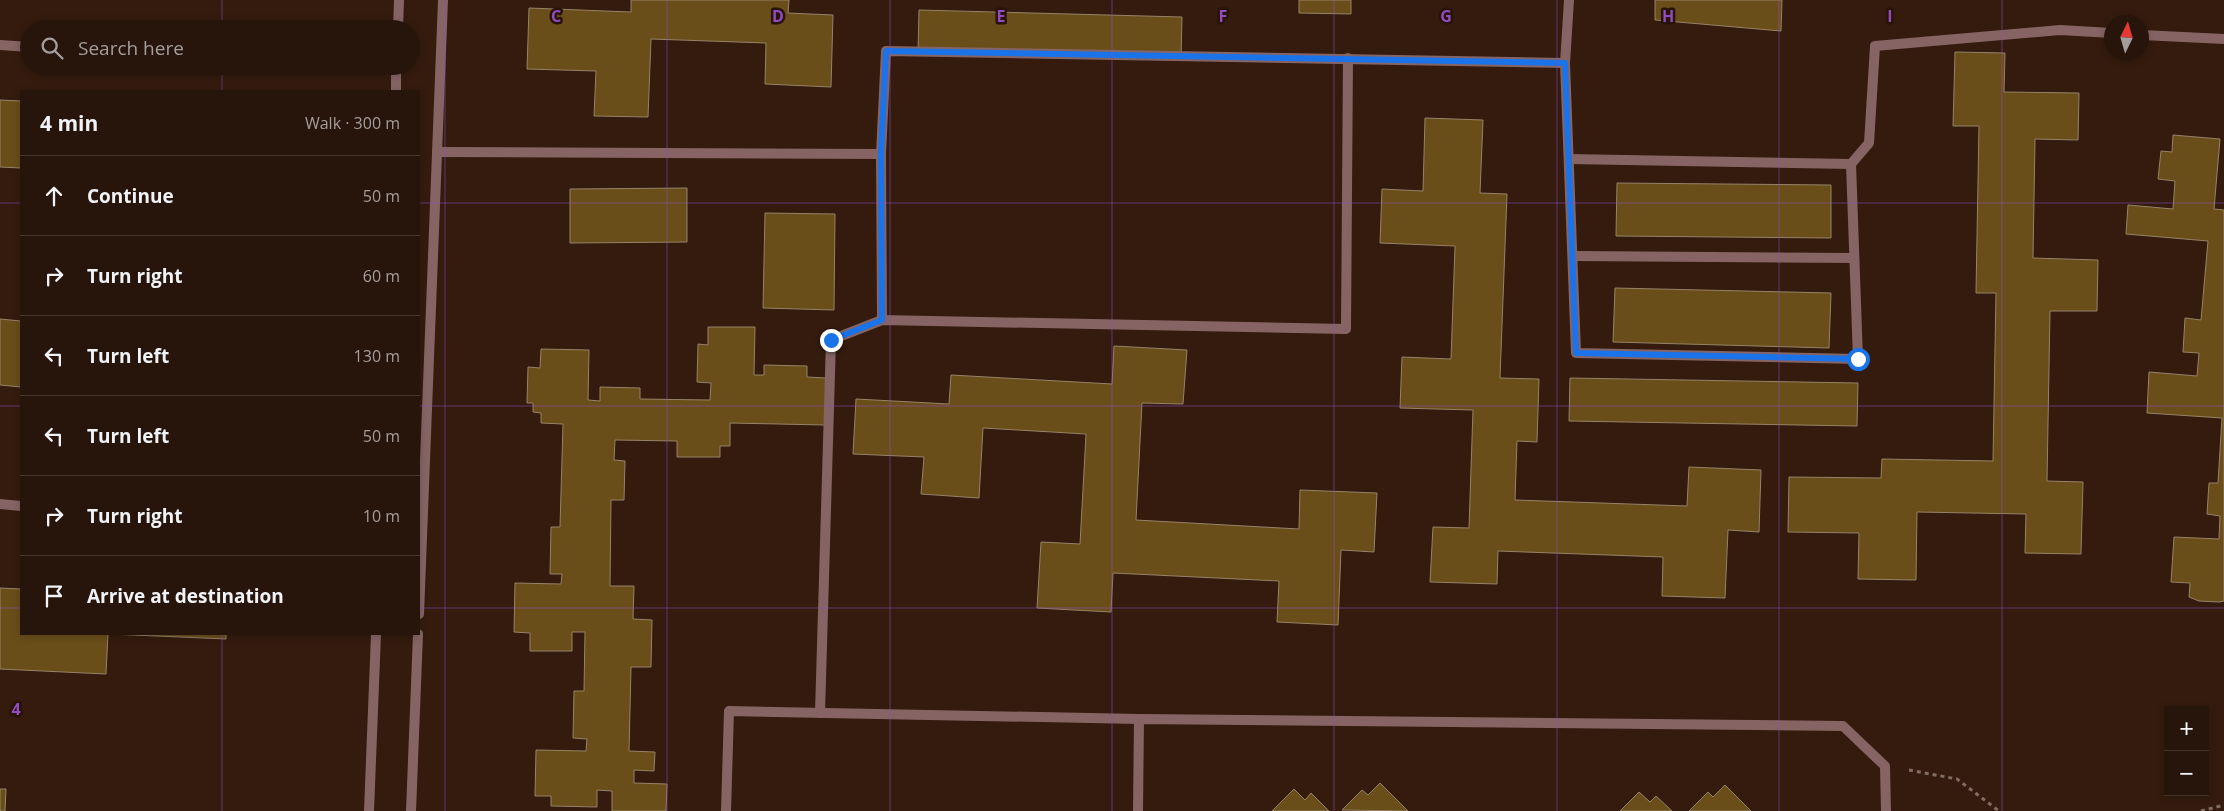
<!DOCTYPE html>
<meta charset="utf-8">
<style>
:root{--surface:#27140a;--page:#332118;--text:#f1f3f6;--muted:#a49e9c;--line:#43332b}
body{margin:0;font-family:"Open Sans",sans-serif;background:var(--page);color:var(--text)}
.controls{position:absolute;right:15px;bottom:15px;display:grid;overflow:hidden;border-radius:0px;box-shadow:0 2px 8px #0003}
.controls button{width:45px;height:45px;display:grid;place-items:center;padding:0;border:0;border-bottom:1px solid var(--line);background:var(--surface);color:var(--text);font:25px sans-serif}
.compass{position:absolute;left:2104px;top:15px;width:45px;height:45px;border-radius:50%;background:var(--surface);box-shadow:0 2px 8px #0003;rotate:5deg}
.stop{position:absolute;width:15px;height:15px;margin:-11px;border:4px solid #1a73e8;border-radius:50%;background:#fff}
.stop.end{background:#1a73e8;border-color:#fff;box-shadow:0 1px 5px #0008}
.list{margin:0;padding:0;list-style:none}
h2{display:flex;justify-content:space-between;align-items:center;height:65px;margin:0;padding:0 20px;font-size:21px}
h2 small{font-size:16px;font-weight:400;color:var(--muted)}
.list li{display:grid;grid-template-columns:32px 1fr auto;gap:15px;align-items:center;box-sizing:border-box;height:80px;padding:0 20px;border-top:1px solid var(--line)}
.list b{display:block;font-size:19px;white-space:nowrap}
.list em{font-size:16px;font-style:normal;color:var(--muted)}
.icon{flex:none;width:28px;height:28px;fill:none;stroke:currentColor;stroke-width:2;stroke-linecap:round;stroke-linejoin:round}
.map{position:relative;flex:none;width:2224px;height:811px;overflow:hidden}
.search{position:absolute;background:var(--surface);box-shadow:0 2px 8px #0003;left:20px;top:20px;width:400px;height:55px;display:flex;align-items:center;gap:12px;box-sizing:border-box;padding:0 18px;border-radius:28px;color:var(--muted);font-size:19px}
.panel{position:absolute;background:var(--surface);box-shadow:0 2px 8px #0003;left:20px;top:90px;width:400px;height:545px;border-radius:0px}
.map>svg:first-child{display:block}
</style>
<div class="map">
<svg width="2224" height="811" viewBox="0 0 2224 811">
<rect width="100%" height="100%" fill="#341b0e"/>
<g fill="#6a4e1a" stroke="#958368">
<path d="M631,0H789L788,13L833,15L831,87L765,84L766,43L651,39L648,117L594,116L596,71L527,69L529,8L631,12Z"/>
<path d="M1299,0H1351V14L1299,13Z"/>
<path d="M1655,0H1782L1781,31L1655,20Z"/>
<path d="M919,10L1182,17L1181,59L918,52Z"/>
<path d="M1955,52L2005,53L2004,92L2079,93L2078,140L2035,139L2033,258L2098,260L2097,311H2050L2047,481L2083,482L2081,554L2025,553L2026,514L1917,512L1916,580L1858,579L1859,533L1788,532L1789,477L1881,478L1882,459L1993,461L1996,293H1976L1979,126H1953Z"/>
<path d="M0,100L21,101V168L0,167Z"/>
<path d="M1425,118L1483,120L1480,193L1507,194L1500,378L1539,379L1537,442L1517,441L1515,500L1687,506L1689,467L1761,470L1759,532L1728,530L1725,598L1662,596L1663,557L1498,551L1497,584L1430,582L1433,527L1469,528L1473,410L1400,408L1402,357L1451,359L1455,246L1380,243L1382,189L1423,191Z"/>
<path d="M2173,135L2220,139L2214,209L2224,210V601L2219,602L2199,601L2189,597L2190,583L2171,582L2174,537L2219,539L2220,516L2207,514L2209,483H2218L2222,418L2147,413L2149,372L2197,376L2199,353L2183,352L2185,318L2201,320L2208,241L2126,234L2128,205L2173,209L2175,181L2158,179L2161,151L2172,152Z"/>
<path d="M1617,183L1831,185V238L1616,236Z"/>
<path d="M687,188V242L570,243V189Z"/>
<path d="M765,213L835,214L834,310L763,308Z"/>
<path d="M1615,288L1831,293L1829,348L1613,342Z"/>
<path d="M0,319L21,321V387L0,385Z"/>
<path d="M708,327H755L754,375H764V365L807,366V377L826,378L825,425L730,423V446H720V457H677V441L615,440L614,460L625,461L624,500H611L610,586H634L633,619L652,620L651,667H631L629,751L655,752L654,771L634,770V783L667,784L666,811H612V791L597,790V807L551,806V796H535L536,750L586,751L587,739L573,738L574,691H584L585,632H572V651H530V633L514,632L515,583L561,584L562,574H550L551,527H560L563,424L541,423V413L533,412V403H527L528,367L540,368L541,349L589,350L588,400L600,401V387L640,388V399L710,400L711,383L697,382L698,344L708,345Z"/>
<path d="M1114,346L1187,350L1183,404L1142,403L1136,520L1299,529L1300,490L1377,493L1374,552L1341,550L1338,625L1277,622L1279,581L1113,573L1111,612L1037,608L1041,542L1080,544L1086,434L983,428L979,498L921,494L924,457L853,454L856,399L949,404L951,375L1112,384Z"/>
<path d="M1570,378L1858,383L1857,426L1569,421Z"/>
<path d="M0,588L21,589V634H108L106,674L0,669Z"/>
<path d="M110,634H226V639Z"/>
<path d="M1380,783L1408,811L1342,810L1362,790L1368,795Z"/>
<path d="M1725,785L1751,811H1689L1708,792L1713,797Z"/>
<path d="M0,789H6L5,811H0Z"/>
<path d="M1294,789L1305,800L1311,793L1329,811H1272Z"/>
<path d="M1639,792L1650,802L1656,796L1672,811H1620Z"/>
</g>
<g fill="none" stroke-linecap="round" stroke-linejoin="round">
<g stroke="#826d62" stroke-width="3" stroke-dasharray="4 4" stroke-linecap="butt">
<path d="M1909,770L1957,779L1999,811"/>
<path d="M2201,811L2224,805"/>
</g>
<g stroke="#866464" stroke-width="10">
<path d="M1569,0L1565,63L1576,353L1858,359L1851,164L1869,143L1875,46L2060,30L2112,33"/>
<path d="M2142,35L2224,39"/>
<path d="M0,45L29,47"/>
<path d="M437,152L881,154"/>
<path d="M1569,159L1851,164"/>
<path d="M1573,256L1854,258"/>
<path d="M882,320L881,154L886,51L1565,63"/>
<path d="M0,504L21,506"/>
<path d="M820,713L831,340L882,320L1346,329L1348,58"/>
<path d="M726,811L729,711L1139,719"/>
<path d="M1138,811L1139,719L1843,726L1885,766L1886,811"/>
</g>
<g stroke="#866464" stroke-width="10">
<path d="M398,29L399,0"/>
<path d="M396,91V66"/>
<path d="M419,614L443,0"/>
<path d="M369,811L376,634"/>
<path d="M411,811L418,634"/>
</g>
</g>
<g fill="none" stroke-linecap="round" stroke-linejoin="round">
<path stroke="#1a73e8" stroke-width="6" d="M831,340L882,320L881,154L886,51L1565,63L1576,353L1858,359"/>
</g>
<path fill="none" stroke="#8f4dc1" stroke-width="1" stroke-opacity="0.55" d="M222,0V29M445,0V811M667,0V811M890,0V811M1112,0V811M1334,0V811M1557,0V811M1779,0V811M2002,0V811M222,66V91M0,203H21M419,203H2224M0,406H21M419,406H2224M0,608H21M419,608H2224M222,634V811"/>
<g font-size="16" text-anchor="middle" font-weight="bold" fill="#8f4dc1" stroke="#291206" stroke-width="5" stroke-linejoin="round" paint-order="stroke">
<text x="556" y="22">C</text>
<text x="778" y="22">D</text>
<text x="1001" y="22">E</text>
<text x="1223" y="22">F</text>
<text x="1446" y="22">G</text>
<text x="1668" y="22">H</text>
<text x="1890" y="22">I</text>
<text x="16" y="715">4</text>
</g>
</svg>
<div class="controls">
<button>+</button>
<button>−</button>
</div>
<svg class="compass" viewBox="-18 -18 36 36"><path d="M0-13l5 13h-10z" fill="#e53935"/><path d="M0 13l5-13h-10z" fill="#a49e9c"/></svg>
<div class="stop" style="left:1858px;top:359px"></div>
<div class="stop end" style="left:831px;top:340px"></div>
<div class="search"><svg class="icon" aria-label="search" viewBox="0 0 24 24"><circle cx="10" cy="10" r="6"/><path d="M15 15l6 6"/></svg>Search here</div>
<section class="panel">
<h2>4 min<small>Walk · 300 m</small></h2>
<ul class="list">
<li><svg class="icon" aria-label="ahead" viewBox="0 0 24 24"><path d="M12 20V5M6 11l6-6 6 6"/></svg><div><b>Continue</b></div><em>50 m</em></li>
<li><svg class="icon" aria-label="right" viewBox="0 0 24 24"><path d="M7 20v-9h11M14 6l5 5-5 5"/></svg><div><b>Turn right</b></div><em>60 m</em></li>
<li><svg class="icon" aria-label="left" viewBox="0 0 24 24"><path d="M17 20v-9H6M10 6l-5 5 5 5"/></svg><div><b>Turn left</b></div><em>130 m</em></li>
<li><svg class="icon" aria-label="left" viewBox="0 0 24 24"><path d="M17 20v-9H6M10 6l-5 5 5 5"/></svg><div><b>Turn left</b></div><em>50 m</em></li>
<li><svg class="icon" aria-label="right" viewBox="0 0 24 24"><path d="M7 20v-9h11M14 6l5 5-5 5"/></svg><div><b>Turn right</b></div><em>10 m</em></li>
<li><svg class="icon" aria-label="arrive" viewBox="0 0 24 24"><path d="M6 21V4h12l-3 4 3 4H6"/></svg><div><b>Arrive at destination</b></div></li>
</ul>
</section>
</div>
